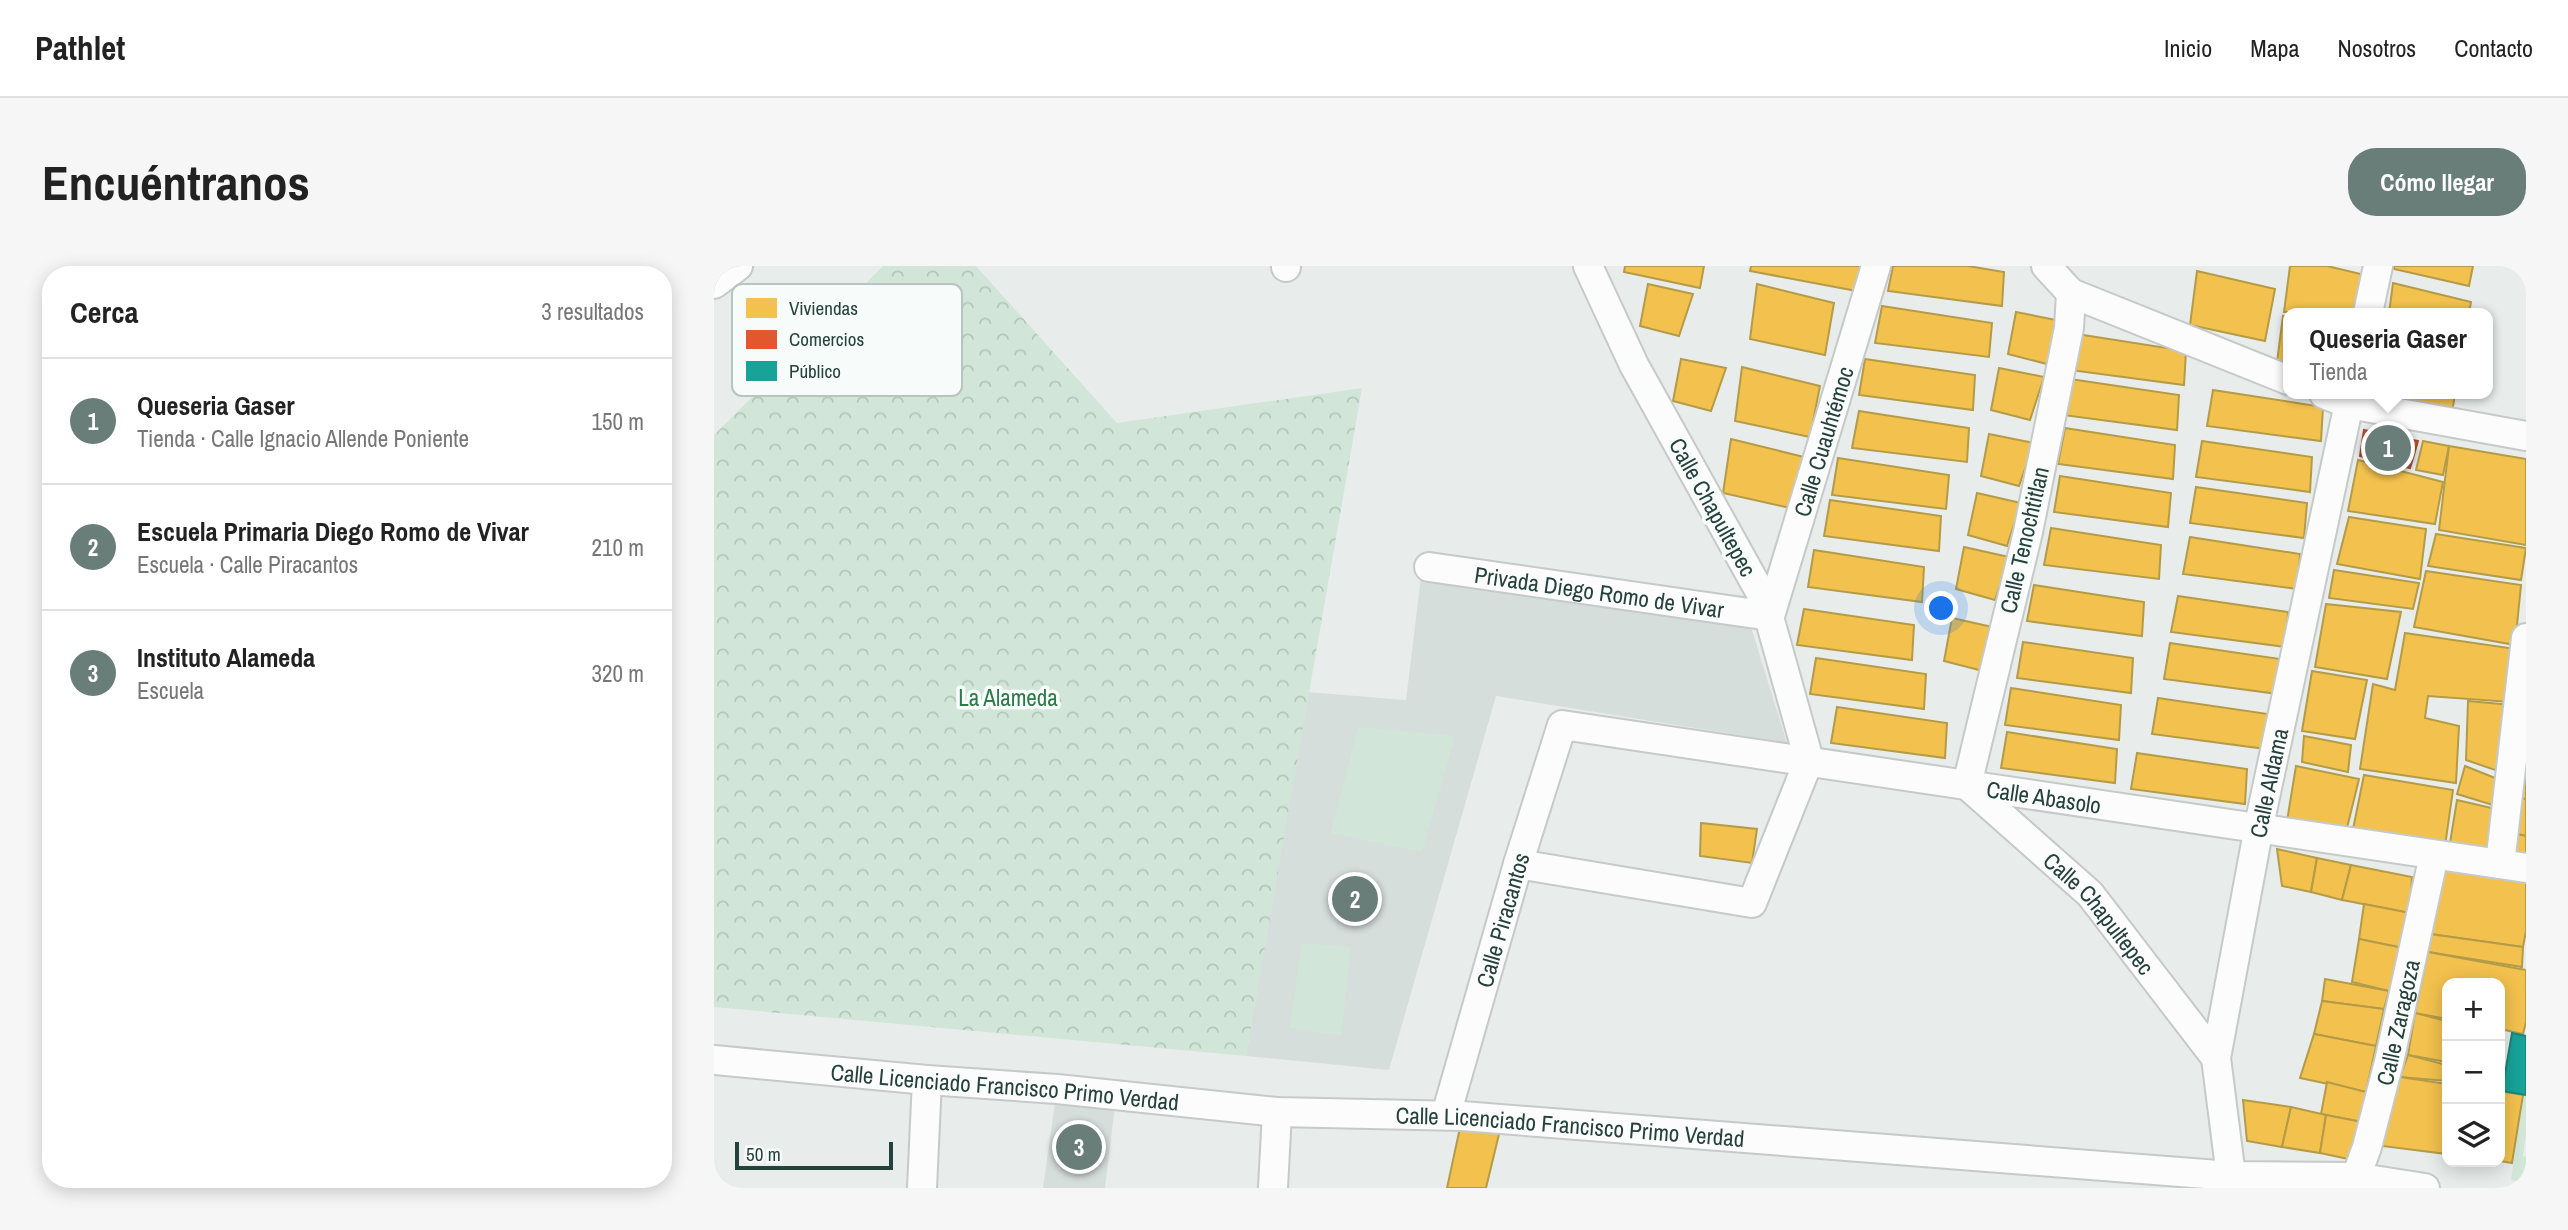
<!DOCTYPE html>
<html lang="es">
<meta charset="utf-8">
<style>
:root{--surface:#fff;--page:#f6f6f6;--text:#222;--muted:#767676;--line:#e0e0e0;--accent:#697e78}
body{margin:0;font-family:"Archivo Narrow",sans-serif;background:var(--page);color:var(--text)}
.controls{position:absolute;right:21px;bottom:21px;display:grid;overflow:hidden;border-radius:14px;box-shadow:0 4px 18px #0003}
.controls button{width:63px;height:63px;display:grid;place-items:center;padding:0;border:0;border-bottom:2px solid var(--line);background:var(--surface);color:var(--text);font:35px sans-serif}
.scale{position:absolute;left:21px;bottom:18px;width:158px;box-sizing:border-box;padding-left:7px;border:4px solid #24423a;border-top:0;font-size:19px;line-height:24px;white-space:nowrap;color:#24423a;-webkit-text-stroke:5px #f7fbf9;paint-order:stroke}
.you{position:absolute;left:1228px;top:343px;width:24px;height:24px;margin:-18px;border:5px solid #fff;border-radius:50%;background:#1a73e8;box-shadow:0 0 0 10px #1a73e833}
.badge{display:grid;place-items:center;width:46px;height:46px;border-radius:50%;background:var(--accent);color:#fff;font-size:23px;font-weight:700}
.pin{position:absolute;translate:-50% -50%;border:4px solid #fff;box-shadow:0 2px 7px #0006}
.popup{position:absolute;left:1569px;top:42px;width:210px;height:91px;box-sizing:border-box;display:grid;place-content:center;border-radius:14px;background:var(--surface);filter:drop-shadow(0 2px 5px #0005);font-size:23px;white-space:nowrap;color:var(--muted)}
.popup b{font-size:26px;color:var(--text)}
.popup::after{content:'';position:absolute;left:50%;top:100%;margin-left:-14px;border:14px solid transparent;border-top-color:var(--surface)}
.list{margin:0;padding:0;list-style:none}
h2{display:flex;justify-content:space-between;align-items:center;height:91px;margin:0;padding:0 28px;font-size:30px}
h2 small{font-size:23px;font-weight:400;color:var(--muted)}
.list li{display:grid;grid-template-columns:46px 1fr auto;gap:21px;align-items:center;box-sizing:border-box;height:126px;padding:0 28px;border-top:2px solid var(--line)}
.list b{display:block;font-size:26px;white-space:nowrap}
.list p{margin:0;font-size:23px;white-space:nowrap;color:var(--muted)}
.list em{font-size:23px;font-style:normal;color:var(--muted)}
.icon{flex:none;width:38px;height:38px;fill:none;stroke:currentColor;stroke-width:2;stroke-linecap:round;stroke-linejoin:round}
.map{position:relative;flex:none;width:1812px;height:922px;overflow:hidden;border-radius:28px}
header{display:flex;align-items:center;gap:42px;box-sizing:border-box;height:98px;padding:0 35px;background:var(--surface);border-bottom:2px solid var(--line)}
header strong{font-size:33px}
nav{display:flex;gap:38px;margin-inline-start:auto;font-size:24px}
.intro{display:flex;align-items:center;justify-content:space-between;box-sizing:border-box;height:168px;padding:0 42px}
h1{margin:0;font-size:49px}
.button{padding:18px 32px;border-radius:28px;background:var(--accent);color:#fff;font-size:24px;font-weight:700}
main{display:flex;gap:42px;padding:0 42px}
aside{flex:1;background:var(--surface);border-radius:28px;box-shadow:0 4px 18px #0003}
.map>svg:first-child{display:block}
</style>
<header>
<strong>Pathlet</strong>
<nav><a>Inicio</a><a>Mapa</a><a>Nosotros</a><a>Contacto</a></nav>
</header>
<div class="intro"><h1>Encuéntranos</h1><a class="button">Cómo llegar</a></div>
<main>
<aside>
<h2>Cerca<small>3 resultados</small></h2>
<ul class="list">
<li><span class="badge">1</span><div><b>Queseria Gaser</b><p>Tienda · Calle Ignacio Allende Poniente</p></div><em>150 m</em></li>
<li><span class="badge">2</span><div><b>Escuela Primaria Diego Romo de Vivar</b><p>Escuela · Calle Piracantos</p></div><em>210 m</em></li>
<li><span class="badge">3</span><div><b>Instituto Alameda</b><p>Escuela</p></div><em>320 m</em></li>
</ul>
</aside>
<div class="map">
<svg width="1812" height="922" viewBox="0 0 1812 922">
<defs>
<pattern id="forest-crowns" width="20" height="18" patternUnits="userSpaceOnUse" patternTransform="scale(1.75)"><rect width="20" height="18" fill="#d1e6d8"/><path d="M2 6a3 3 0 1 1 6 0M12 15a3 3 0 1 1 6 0" fill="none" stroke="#b3c6ba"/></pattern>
</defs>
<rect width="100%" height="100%" fill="#e8edeb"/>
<g fill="#d6dedb">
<path d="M707,311L1033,348L1073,477L782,430L675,804L532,790L593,426L692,434Z"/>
<path d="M343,823L401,840L391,922H329Z"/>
</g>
<path fill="url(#forest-crowns)" d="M169,0H262L403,157L648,122L532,790L0,741V169Z"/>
<g fill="#d1e6d8">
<path d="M644,461L741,470L708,586L617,567Z"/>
<path d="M588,677L637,681L627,769L576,762Z"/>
<path d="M1810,828L1812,829V868L1809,890L1812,891V917L1797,914Z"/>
</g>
<g fill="#f2c14e" stroke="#b49b48" stroke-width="2">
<path d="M911,0H990L986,22L910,6Z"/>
<path d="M1037,0H1152L1148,26L1036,5Z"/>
<path d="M1179,0H1254L1290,6L1288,40L1174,25Z"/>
<path d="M1576,0H1613L1655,10L1648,47L1570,46Z"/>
<path d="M1680,0H1759L1755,20L1680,3Z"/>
<path d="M1483,5L1561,23L1551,75L1476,59Z"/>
<path d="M1679,17L1757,36L1755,47H1675Z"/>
<path d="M934,18L979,28L965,70L926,60Z"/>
<path d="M1043,18L1120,37L1111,89L1036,73Z"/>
<path d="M1168,40L1278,57L1275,91L1161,77Z"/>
<path d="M1302,46L1347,55L1333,98L1294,88Z"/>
<path d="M1569,50L1574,51V107L1562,104Z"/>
<path d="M1363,68L1472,85L1470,119L1356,104Z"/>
<path d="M967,93L1012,102L997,145L959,135Z"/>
<path d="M1151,93L1261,109L1259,144L1145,129Z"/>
<path d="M1028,101L1106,120L1096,171L1021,155Z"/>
<path d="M1285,102L1330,111L1316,154L1277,144Z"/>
<path d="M1356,113L1465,129L1463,164L1349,149Z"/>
<path d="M1499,124L1609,141L1607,175L1493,160Z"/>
<path d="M1663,128H1741L1738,147L1662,131Z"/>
<path d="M1145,145L1255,162L1253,196L1138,182Z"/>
<path d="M1351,162L1461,179L1459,213L1344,198Z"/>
<path d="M1275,168L1320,177L1305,220L1267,210Z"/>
<path d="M1017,173L1094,192L1085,244L1009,227Z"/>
<path d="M1488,175L1598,191L1596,226L1482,211Z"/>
<path d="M1709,175L1735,180L1729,209L1702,204Z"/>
<path d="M1735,180L1812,193V279L1725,264Z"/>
<path d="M1124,192L1235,209L1232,243L1118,229Z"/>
<path d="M1644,194L1729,216L1721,258L1634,245Z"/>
<path d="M1346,210L1457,227L1454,261L1340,246Z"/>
<path d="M1482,221L1593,237L1590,272L1476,257Z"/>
<path d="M1263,227L1307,237L1293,280L1254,269Z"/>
<path d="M1116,234L1227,250L1225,285L1110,270Z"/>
<path d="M1635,251L1712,263L1706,313L1623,298Z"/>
<path d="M1337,262L1447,279L1445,313L1330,299Z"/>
<path d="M1722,268L1812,282L1807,314L1714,300Z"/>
<path d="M1476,271L1586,288L1584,323L1469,308Z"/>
<path d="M1250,281L1295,291L1281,334L1242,323Z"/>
<path d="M1100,284L1210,301L1208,336L1094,321Z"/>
<path d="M1620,304L1705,317L1699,343L1615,332Z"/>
<path d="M1712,305L1807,319L1801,379L1700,361Z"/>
<path d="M1320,319L1430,336L1428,370L1313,355Z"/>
<path d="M1464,330L1574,346L1572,381L1457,366Z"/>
<path d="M1612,338L1687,346L1673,413L1601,401Z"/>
<path d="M1090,343L1200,359L1198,394L1083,379Z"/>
<path d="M1238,352L1283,362L1269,405L1230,395Z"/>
<path d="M1691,367L1802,383L1796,436L1714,430L1711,452L1745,460L1742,517L1646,503L1659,418L1681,424Z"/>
<path d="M1309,376L1419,392L1417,427L1303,412Z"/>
<path d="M1456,377L1566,393L1564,428L1450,413Z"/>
<path d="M1102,392L1212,408L1210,443L1096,428Z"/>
<path d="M1598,405L1653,414L1641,473L1588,465Z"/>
<path d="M1297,422L1407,439L1405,474L1291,459Z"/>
<path d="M1444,432L1554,448L1552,483L1438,468Z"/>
<path d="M1754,435L1798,439L1787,506L1752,494Z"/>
<path d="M1123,441L1233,457L1231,492L1117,477Z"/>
<path d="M1293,466L1403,483L1401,517L1287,502Z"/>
<path d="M1590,470L1637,479L1634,506L1588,496Z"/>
<path d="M1423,487L1533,503L1531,538L1417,523Z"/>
<path d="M1812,494V533L1804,532Z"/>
<path d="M1582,500L1645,513L1632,566L1573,555Z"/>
<path d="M1751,500L1786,514L1782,540L1743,528Z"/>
<path d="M1650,509L1739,524L1731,580L1638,568Z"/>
<path d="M1804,532L1812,533V570L1803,568Z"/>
<path d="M1743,534L1782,543L1779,587L1735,583Z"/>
<path d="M987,557L1043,563L1038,597L986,590Z"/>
<path d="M1803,568L1812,570V591L1799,589Z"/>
<path d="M1563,583L1603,592L1597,626L1568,620Z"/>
<path d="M1603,592L1637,599L1628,634L1597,626Z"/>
<path d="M1725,598L1812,610V665L1809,681L1716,668Z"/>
<path d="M1637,599L1698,611L1696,647L1628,634Z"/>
<path d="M1650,638L1696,647L1689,682L1645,673Z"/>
<path d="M1716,668L1809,681L1808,701L1714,686Z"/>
<path d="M1645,673L1689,682L1679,726L1638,716Z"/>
<path d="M1714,686L1812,704V756L1809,768L1786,763V717H1733V753L1701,747Z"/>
<path d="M1611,713L1675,725L1670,743L1608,735Z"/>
<path d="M1608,735L1670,743L1662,780L1600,768Z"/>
<path d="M1701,747L1733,755V796L1694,789Z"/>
<path d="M1600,768L1662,780L1652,826L1586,812Z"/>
<path d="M1694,789L1733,799V815L1686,811Z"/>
<path d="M1686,811L1733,818V888L1668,880Z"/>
<path d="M1613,816L1652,826L1648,856L1607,848Z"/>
<path d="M1786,825L1809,829L1798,897L1786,895Z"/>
<path d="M1529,834L1577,841L1568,881L1533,875Z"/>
<path d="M1577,841L1612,849L1606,887L1568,881Z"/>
<path d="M1612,849L1648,856L1639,894L1606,887Z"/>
<path d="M747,857L787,860L772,922H733Z"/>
</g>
<path fill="#e4572e" stroke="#aa5132" stroke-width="2" d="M1650,164L1704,175L1696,202L1646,190Z"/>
<path fill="#17a398" stroke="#1b867c" stroke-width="2" d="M1798,767L1812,770V829L1788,825Z"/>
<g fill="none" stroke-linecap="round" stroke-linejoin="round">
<defs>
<g id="minor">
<path d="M1332,0L1357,27L1574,114"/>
<path d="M572,1V0"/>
<path d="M0,18L24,0"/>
<path id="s1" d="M1357,27L1355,62L1314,266L1253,519L1376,628L1502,792"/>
<path d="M1654,47L1664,0"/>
<path d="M1610,128L1635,138L1812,170"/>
<path id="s2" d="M715,301L1056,350L1162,0"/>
<path d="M804,598L1038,637L1095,494L1050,333L920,99L874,0"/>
<path d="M1786,598L1812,372"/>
<path id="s3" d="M0,794L213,814L343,823L563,846L748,850L1517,910L1640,911L1711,922"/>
<path id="s4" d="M732,849L804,598L848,459L1812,602"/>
<path id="s5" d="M1517,910L1502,792L1547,550L1637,128"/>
<path d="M208,922L213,814"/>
<path d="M559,922L563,846"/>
<path id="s6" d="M1638,922L1653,881L1675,796L1720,589"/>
</g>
</defs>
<use href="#minor" stroke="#c5cac8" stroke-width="32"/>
<use href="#minor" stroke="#fcfcfc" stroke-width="28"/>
</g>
<g text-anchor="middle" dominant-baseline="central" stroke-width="7" stroke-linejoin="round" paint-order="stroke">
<g font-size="23" fill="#24423a" stroke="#f7fbf9">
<text stroke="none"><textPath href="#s2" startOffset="527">Calle Cuauhtémoc</textPath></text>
<text transform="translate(999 241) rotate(61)">Calle Chapultepec</text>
<text transform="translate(1310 274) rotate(-77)">Calle Tenochtitlan</text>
<text stroke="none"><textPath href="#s2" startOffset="172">Privada Diego Romo de Vivar</textPath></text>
<text stroke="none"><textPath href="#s5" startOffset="399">Calle Aldama</textPath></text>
<text stroke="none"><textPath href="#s4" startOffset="894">Calle Abasolo</textPath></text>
<text stroke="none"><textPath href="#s1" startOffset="688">Calle Chapultepec</textPath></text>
<text stroke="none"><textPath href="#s4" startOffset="203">Calle Piracantos</textPath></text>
<text stroke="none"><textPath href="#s6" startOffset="172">Calle Zaragoza</textPath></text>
<text stroke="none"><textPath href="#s3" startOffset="292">Calle Licenciado Francisco Primo Verdad</textPath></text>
<text stroke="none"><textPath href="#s3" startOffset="859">Calle Licenciado Francisco Primo Verdad</textPath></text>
</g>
<g font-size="23" fill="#2d7a4b" stroke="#f7fbf9">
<text x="294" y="431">La Alameda</text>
</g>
</g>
<rect x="18" y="18" width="230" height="112" rx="10" fill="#f7fbf9" stroke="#b8c4c0" stroke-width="2"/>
<rect x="32" y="32" width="31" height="20" fill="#f2c14e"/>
<rect x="32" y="64" width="31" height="19" fill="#e4572e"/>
<rect x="32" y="95" width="31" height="20" fill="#17a398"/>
<g font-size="19" fill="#24423a">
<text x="75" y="49">Viviendas</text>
<text x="75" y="80">Comercios</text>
<text x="75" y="112">Público</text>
</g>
</svg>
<div class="controls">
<button>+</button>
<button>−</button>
<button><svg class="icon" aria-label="layers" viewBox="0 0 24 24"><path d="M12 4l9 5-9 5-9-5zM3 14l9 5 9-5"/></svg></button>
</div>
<div class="scale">50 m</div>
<div class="you"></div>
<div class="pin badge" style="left:1674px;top:182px">1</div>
<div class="popup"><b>Queseria Gaser</b>Tienda</div>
<div class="pin badge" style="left:641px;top:633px">2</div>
<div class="pin badge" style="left:365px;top:881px">3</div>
</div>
</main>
